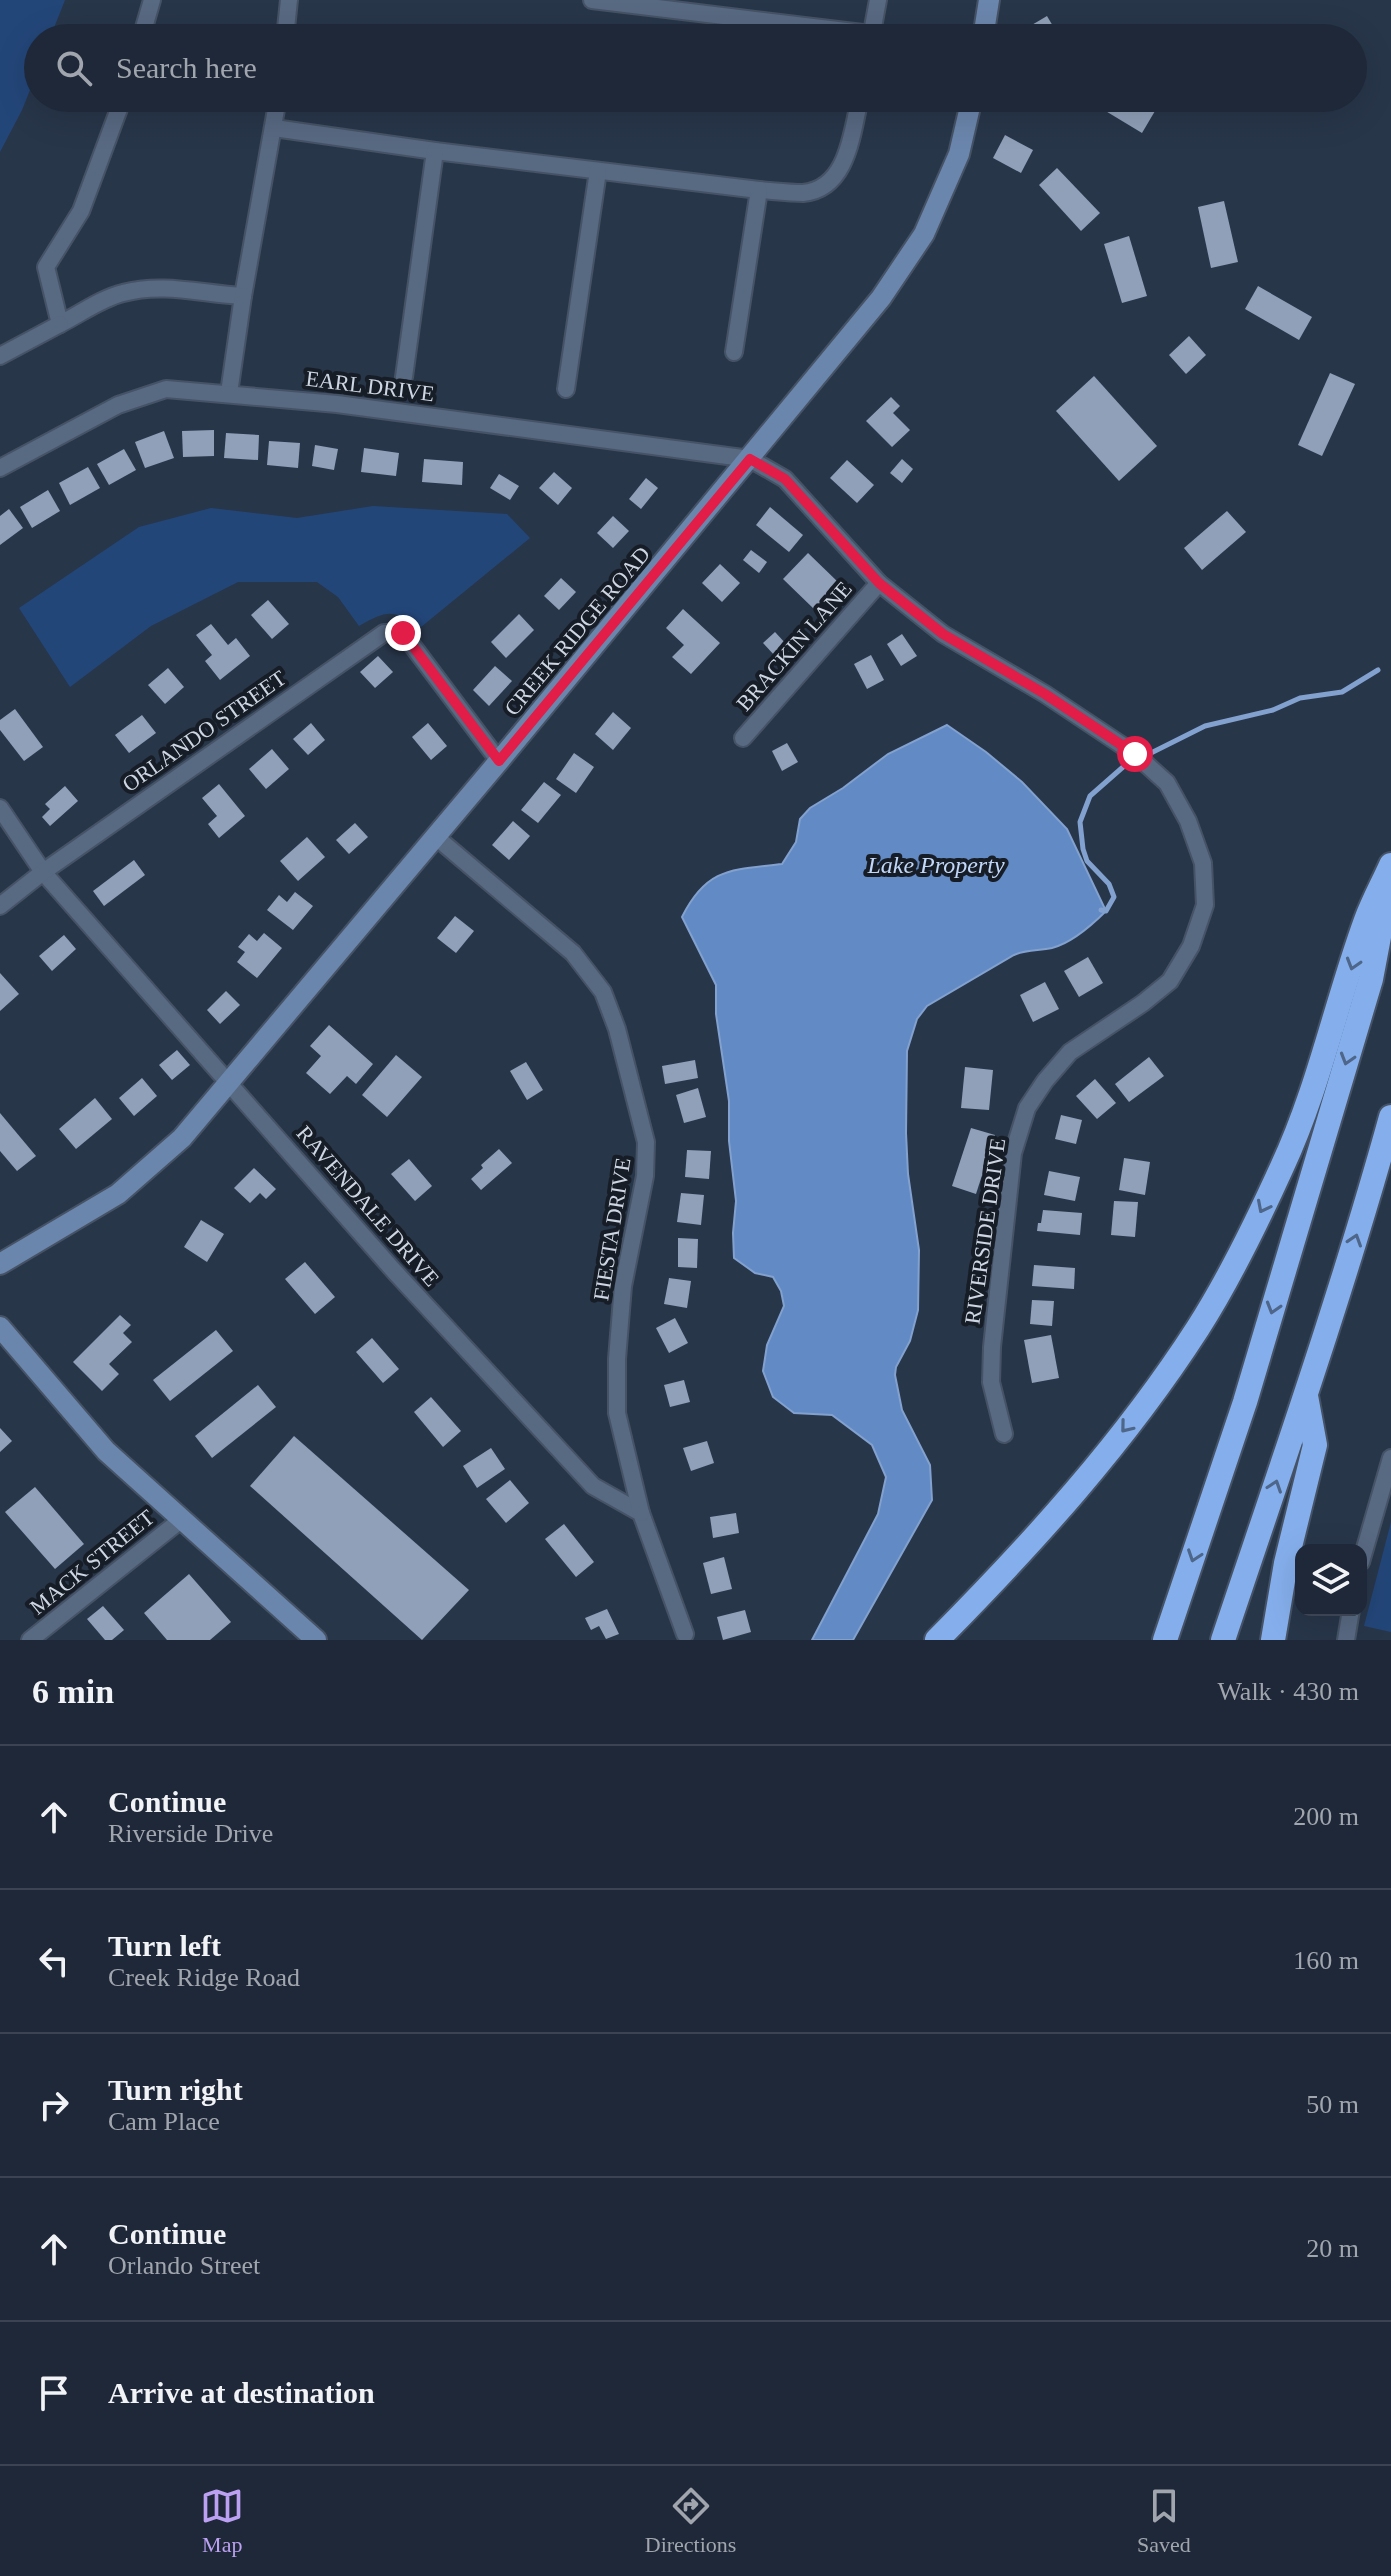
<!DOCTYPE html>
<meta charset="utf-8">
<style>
:root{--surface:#1e2838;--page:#2b3443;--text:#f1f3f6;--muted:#a1a6ae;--line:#3c4453;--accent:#bca0f2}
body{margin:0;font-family:"Times New Roman",serif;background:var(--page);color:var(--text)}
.controls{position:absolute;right:24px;bottom:24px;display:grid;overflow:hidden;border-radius:16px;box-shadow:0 8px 32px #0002}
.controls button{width:72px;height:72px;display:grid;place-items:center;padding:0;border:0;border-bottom:2px solid var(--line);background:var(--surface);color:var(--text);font:40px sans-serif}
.stop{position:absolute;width:24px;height:24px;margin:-18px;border:6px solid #e11d48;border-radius:50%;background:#fff}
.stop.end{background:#e11d48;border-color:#fff;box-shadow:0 2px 8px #0008}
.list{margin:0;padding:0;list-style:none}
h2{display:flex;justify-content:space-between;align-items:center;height:104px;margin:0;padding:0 32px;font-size:34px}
h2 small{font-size:26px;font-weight:400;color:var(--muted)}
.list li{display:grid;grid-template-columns:52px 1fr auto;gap:24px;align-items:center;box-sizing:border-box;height:144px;padding:0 32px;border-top:2px solid var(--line)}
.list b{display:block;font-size:30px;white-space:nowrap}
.list p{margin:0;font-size:26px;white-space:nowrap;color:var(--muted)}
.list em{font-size:26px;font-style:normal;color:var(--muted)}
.icon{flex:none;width:44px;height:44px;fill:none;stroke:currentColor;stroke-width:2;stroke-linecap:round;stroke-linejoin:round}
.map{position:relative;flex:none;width:1391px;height:1640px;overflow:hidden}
.search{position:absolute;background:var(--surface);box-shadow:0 8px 32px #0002;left:24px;right:24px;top:24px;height:88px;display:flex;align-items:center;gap:20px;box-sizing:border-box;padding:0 28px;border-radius:44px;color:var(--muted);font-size:30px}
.sheet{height:824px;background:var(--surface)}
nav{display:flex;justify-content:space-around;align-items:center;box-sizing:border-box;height:112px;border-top:2px solid var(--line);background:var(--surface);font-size:22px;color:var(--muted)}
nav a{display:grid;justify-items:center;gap:4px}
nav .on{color:var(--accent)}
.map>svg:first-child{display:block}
</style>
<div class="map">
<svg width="1391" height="1640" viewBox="0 0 1391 1640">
<rect width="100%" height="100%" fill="#28364a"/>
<g fill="#234679">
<path d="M0,0H65L50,38H38V70L22,110L0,152Z"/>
<path d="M373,506L507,514L530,538L421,627C392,610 389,609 359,626L338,597L317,582H238L151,626L70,687L19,608L139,527L211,508L297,518Z"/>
<path d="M1391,1522V1632L1364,1626Z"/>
</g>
<path fill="#628ac5" stroke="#82a1ce" stroke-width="2" d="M947,725L986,752L1022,782L1067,829L1106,911C1092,925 1071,943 1052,948C1039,951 1027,949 1014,955L927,1006L917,1019L907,1051L906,1133L908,1174L919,1250L918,1310L910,1341L896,1367L895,1375L902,1410L930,1465L932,1500L853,1640H812L878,1514L886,1477L872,1445L832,1415L794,1413L773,1397L763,1371L767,1345L784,1306L781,1291L773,1277L755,1273L734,1258L733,1233L736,1201L729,1141V1101L716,1014V985L682,917C707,867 732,870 782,864L796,842L800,819L810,808L843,788L888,754Z"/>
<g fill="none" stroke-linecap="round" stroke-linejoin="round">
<path stroke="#82a1ce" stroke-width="5" d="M1101,910L1106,911L1114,897L1109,884L1087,861L1083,849L1080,822L1090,796L1123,767L1205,726L1273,710L1300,698L1342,692L1378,670"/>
</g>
<g fill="#90a0b8">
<path d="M1047,16L1060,38H1030L1025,29Z"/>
<path d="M1091,98H1134L1155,111L1142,133L1089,101Z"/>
<path d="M1005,135L1033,150L1021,173L993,158Z"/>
<path d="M1057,168L1100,213L1081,231L1039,185Z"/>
<path d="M1224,201L1238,262L1211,268L1198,207Z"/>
<path d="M1129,236L1147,296L1122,303L1104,244Z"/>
<path d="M1258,286L1312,317L1299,340L1245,309Z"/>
<path d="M1189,336L1206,355L1186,374L1169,355Z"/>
<path d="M1330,373L1355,384L1322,456L1298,445Z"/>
<path d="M1094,376L1157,446L1119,481L1056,411Z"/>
<path d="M891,397L900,406L893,413L910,430L892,447L866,421Z"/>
<path d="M214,430V456L183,457L182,431Z"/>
<path d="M164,431L174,458L145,468L135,442Z"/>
<path d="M226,433L259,435L258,460L224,458Z"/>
<path d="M269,441L300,443L298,468L267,465Z"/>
<path d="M315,445L338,449L334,470L312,466Z"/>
<path d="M364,448L399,453L396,476L361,472Z"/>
<path d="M124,449L136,470L109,485L97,464Z"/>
<path d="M424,459L463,462L462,485L422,482Z"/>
<path d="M902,459L913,469L902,483L890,473Z"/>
<path d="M847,460L874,485L857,503L830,478Z"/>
<path d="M88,467L100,488L70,505L59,483Z"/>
<path d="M554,472L572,488L558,505L539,488Z"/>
<path d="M499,474L519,486L510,500L490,488Z"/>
<path d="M646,478L658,488L641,509L629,499Z"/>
<path d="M48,490L60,511L32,528L20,507Z"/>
<path d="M770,507L803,535L789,552L756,525Z"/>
<path d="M9,509L23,528L0,545V516Z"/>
<path d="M1227,511L1246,532L1202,570L1184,548Z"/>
<path d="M613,516L629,531L613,548L597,533Z"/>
<path d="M751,550L767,562L759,573L743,560Z"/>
<path d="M808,553L839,583L814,609L783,579Z"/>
<path d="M720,564L740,583L722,602L702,583Z"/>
<path d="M561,578L576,592L559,610L544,596Z"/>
<path d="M268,600L289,624L272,639L251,615Z"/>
<path d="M683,609L720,643L691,674L672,657L684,645L666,628Z"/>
<path d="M519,614L534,630L506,658L491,642Z"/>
<path d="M211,624L228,645L236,638L250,656L220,680L205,661L212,655L196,635Z"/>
<path d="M775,632L787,645L775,656L763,643Z"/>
<path d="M902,634L917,656L901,666L887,644Z"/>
<path d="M871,655L884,680L867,689L854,664Z"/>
<path d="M378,656L393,672L375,688L360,672Z"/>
<path d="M495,666L512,681L489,706L473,690Z"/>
<path d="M168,668L184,687L165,704L148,685Z"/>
<path d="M15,709L43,747L24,761L0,730V720Z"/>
<path d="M613,712L631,728L613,750L595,734Z"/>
<path d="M142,715L156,733L129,753L115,735Z"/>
<path d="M311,723L325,740L308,755L293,739Z"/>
<path d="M428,723L447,746L431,760L412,737Z"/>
<path d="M787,743L798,762L782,771L772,751Z"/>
<path d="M272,749L289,769L266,789L249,769Z"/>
<path d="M574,753L594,767L576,793L556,779Z"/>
<path d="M544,782L561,795L538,823L521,810Z"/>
<path d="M219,784L245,816L219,838L208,824L217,816L202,798Z"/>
<path d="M65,786L78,801L50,826L42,817L50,809L45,804Z"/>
<path d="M513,821L530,836L509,860L492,845Z"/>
<path d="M355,823L368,837L349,854L336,840Z"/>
<path d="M307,837L325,857L298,881L280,861Z"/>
<path d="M134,860L145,875L104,906L93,891Z"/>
<path d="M295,892L313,906L293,930L267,910L279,895L287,902Z"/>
<path d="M455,916L474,931L456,953L437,938Z"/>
<path d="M264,933L282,948L257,978L237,962L245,952L238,947L249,934L257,941Z"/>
<path d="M64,935L76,949L52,971L39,956Z"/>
<path d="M1088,957L1103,983L1079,997L1064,971Z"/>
<path d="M0,973L19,994L0,1011Z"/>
<path d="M1045,982L1059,1009L1033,1022L1020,995Z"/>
<path d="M226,991L240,1005L220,1024L207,1010Z"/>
<path d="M329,1025L373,1064L356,1084L347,1076L330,1094L306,1073L321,1056L310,1046Z"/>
<path d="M177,1050L190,1065L172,1080L159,1065Z"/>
<path d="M396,1055L422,1077L387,1117L362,1095Z"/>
<path d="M1149,1057L1164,1076L1129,1102L1115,1084Z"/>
<path d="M695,1060L698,1078L665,1084L662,1066Z"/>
<path d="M526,1062L543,1090L527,1100L510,1071Z"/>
<path d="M965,1067L993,1070L989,1110L961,1108Z"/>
<path d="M142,1078L157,1096L134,1116L119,1098Z"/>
<path d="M1095,1079L1116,1103L1097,1119L1076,1096Z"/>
<path d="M698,1088L706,1117L684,1123L676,1095Z"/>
<path d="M95,1098L112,1119L76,1149L59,1129Z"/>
<path d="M0,1113L36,1156L17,1171L0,1151Z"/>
<path d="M1061,1115L1082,1120L1076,1144L1055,1139Z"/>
<path d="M971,1128L995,1135L976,1194L952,1186Z"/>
<path d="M499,1149L512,1163L481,1190L471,1179L483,1168L481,1165Z"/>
<path d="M687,1150L711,1151L709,1179L685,1177Z"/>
<path d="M1124,1158L1150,1162L1145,1195L1119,1190Z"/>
<path d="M409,1159L432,1186L415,1201L391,1174Z"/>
<path d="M254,1168L276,1189L266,1199L260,1193L250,1203L234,1188Z"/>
<path d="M1049,1171L1080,1177L1075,1201L1044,1195Z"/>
<path d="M681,1193L704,1195L701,1225L677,1222Z"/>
<path d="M1114,1201L1138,1202L1135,1237L1111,1235Z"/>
<path d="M1043,1210L1082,1213L1080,1235L1037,1231L1038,1223H1041Z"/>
<path d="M201,1220L224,1234L207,1262L184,1247Z"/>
<path d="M678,1238L698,1239L697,1268L678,1267Z"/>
<path d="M305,1262L335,1297L315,1314L285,1279Z"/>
<path d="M1034,1265L1075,1268L1074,1289L1032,1286Z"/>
<path d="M669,1278L691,1281L687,1308L664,1304Z"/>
<path d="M1032,1300L1054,1301L1052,1326L1030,1324Z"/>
<path d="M120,1315L131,1325L123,1333L132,1342L109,1364L119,1374L102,1391L73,1362Z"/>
<path d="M675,1318L688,1343L669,1353L656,1328Z"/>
<path d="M216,1330L233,1351L170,1401L153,1380Z"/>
<path d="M1051,1335L1059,1378L1032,1383L1024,1340Z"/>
<path d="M372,1338L399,1369L383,1383L356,1352Z"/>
<path d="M684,1380L690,1402L670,1407L664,1385Z"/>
<path d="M258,1385L276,1407L212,1458L195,1436Z"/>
<path d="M431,1397L461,1431L443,1447L414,1412Z"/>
<path d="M0,1428L12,1441L0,1452Z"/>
<path d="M294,1436L469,1590L422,1640L250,1486Z"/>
<path d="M707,1441L714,1463L691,1471L683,1448Z"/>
<path d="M491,1448L505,1469L477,1488L463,1466Z"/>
<path d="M510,1480L529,1503L506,1523L486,1499Z"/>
<path d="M35,1487L84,1544L55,1569L5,1512Z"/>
<path d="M736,1513L739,1533L713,1538L710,1517Z"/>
<path d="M564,1524L594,1562L576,1577L545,1539Z"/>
<path d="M724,1557L732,1589L711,1594L703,1563Z"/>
<path d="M189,1574L231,1622L210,1640H167L144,1613Z"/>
<path d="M103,1606L124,1630L112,1640H105L87,1619Z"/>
<path d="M607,1609L619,1634L606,1639L599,1626L591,1630L585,1618Z"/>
<path d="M745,1610L751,1632L723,1640L717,1617Z"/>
</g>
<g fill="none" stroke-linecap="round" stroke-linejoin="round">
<defs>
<g id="street">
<path d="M592,0L871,34"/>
<path d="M141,38L152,0"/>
<path d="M285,38L289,0"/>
<path d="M871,38L878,0"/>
<path d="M123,98L81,211L46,267L60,324C80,314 102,298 123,293C163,282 202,294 243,296L278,98"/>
<path d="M274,128L435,151L759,190C773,191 789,193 803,193C848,189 852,132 860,98"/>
<path d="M734,352L759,190"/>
<path d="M0,356L60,324"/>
<path d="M404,377L435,151"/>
<path d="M566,389L598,171"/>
<path d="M229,393L243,296"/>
<path d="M0,468L118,405L166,389L337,404L750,459L785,479L879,583L943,634L1045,694L1135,754L1167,783L1188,821L1203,863L1205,905L1191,946L1170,981L1143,1003L1070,1052L1045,1081L1027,1108L1013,1153L992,1347L991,1382L1004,1434"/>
<path d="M743,738L879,583"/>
<path d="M0,808L43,872L394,1271L593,1486L641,1513L685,1634"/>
<path d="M436,837L573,953L603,992L617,1029L646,1142L645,1176L623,1286L617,1359V1413L641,1513"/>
<path d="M0,906L43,872L384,633H403L499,761"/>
<path d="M1361,1562L1391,1458"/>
<path d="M30,1640L182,1519"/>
<path d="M1346,1640L1351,1610"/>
</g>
<g id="secondary">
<path d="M983,38L989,0"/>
<path d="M0,1264L118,1194L182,1138L499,761L881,298L924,234L959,154L972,98"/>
<path d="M0,1327L106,1451L316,1640"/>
</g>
<g id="highway">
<path d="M937,1640C1032,1544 1124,1443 1198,1328C1230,1278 1257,1222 1282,1167C1319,1088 1336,1002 1366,920C1373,901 1383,883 1391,865"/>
<path d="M1165,1640L1245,1402L1371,979L1386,900"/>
<path d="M1223,1640C1281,1467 1342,1294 1391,1117"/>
<path d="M1273,1640L1286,1563L1315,1445L1306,1396"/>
</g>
</defs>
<use href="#street" stroke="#465366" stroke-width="20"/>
<use href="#secondary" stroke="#465366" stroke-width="24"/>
<use href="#highway" stroke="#465366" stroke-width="28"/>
<use href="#street" stroke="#586982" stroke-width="16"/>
<use href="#secondary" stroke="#6b86ad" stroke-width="20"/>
<use href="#highway" stroke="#85afec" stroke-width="24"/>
</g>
<defs><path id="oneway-chevron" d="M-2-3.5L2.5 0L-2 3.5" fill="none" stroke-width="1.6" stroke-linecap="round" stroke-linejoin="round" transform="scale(2)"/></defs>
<g stroke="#4e6689">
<use href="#oneway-chevron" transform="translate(1353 964) rotate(107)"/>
<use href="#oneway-chevron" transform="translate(1347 1059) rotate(107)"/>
<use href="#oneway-chevron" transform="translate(1263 1207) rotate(117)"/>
<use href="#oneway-chevron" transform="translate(1355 1240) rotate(-72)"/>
<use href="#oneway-chevron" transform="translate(1273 1308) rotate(107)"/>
<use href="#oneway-chevron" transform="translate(1126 1427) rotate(129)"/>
<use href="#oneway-chevron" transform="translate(1275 1486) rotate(-71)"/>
<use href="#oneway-chevron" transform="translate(1194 1556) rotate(109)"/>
</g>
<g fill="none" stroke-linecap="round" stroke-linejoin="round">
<path stroke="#e11d48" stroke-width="10" d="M403,633L499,761L750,459L785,479L879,583L943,634L1045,694L1135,754"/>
</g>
<g text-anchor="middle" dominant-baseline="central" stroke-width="8" stroke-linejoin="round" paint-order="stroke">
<g font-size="22" fill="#ced6e3" stroke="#171d26">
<text transform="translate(370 386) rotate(7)">EARL DRIVE</text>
<text transform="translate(577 631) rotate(-50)">CREEK RIDGE ROAD</text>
<text transform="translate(794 646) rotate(-49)">BRACKIN LANE</text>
<text transform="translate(204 731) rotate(-35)">ORLANDO STREET</text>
<text transform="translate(368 1206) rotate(49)">RAVENDALE DRIVE</text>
<text transform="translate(612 1229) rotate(-81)">FIESTA DRIVE</text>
<text transform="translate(985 1231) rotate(-82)">RIVERSIDE DRIVE</text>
<text transform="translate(92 1562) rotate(-39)">MACK STREET</text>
</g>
<g font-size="24" font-style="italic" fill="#c2d8f9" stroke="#171d26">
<text x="936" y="865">Lake Property</text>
</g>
</g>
</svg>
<div class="controls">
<button><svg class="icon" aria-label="layers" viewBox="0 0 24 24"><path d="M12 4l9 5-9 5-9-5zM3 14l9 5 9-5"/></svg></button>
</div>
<div class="stop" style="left:1135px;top:754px"></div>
<div class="stop end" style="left:403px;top:633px"></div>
<div class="search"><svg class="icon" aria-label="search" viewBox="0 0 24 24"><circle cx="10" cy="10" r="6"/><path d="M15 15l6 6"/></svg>Search here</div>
</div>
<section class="sheet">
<h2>6 min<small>Walk · 430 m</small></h2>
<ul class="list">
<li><svg class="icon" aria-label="ahead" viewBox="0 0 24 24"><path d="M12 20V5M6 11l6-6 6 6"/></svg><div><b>Continue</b><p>Riverside Drive</p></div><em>200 m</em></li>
<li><svg class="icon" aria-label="left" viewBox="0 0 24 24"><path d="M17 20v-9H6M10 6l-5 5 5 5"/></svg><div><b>Turn left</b><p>Creek Ridge Road</p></div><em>160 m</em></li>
<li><svg class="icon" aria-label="right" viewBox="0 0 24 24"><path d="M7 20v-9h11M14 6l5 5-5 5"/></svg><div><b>Turn right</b><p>Cam Place</p></div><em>50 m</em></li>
<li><svg class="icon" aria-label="ahead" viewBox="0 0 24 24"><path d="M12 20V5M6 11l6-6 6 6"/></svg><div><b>Continue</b><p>Orlando Street</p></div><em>20 m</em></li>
<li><svg class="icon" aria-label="arrive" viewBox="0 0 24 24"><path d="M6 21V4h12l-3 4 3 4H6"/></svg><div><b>Arrive at destination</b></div></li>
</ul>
</section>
<nav>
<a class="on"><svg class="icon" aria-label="map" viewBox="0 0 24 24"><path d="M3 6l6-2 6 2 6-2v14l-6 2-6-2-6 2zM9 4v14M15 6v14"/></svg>Map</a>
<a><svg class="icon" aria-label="directions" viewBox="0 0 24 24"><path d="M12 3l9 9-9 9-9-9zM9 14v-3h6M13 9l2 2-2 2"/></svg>Directions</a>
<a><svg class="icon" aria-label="saved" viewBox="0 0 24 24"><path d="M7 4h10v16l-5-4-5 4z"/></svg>Saved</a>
</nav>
